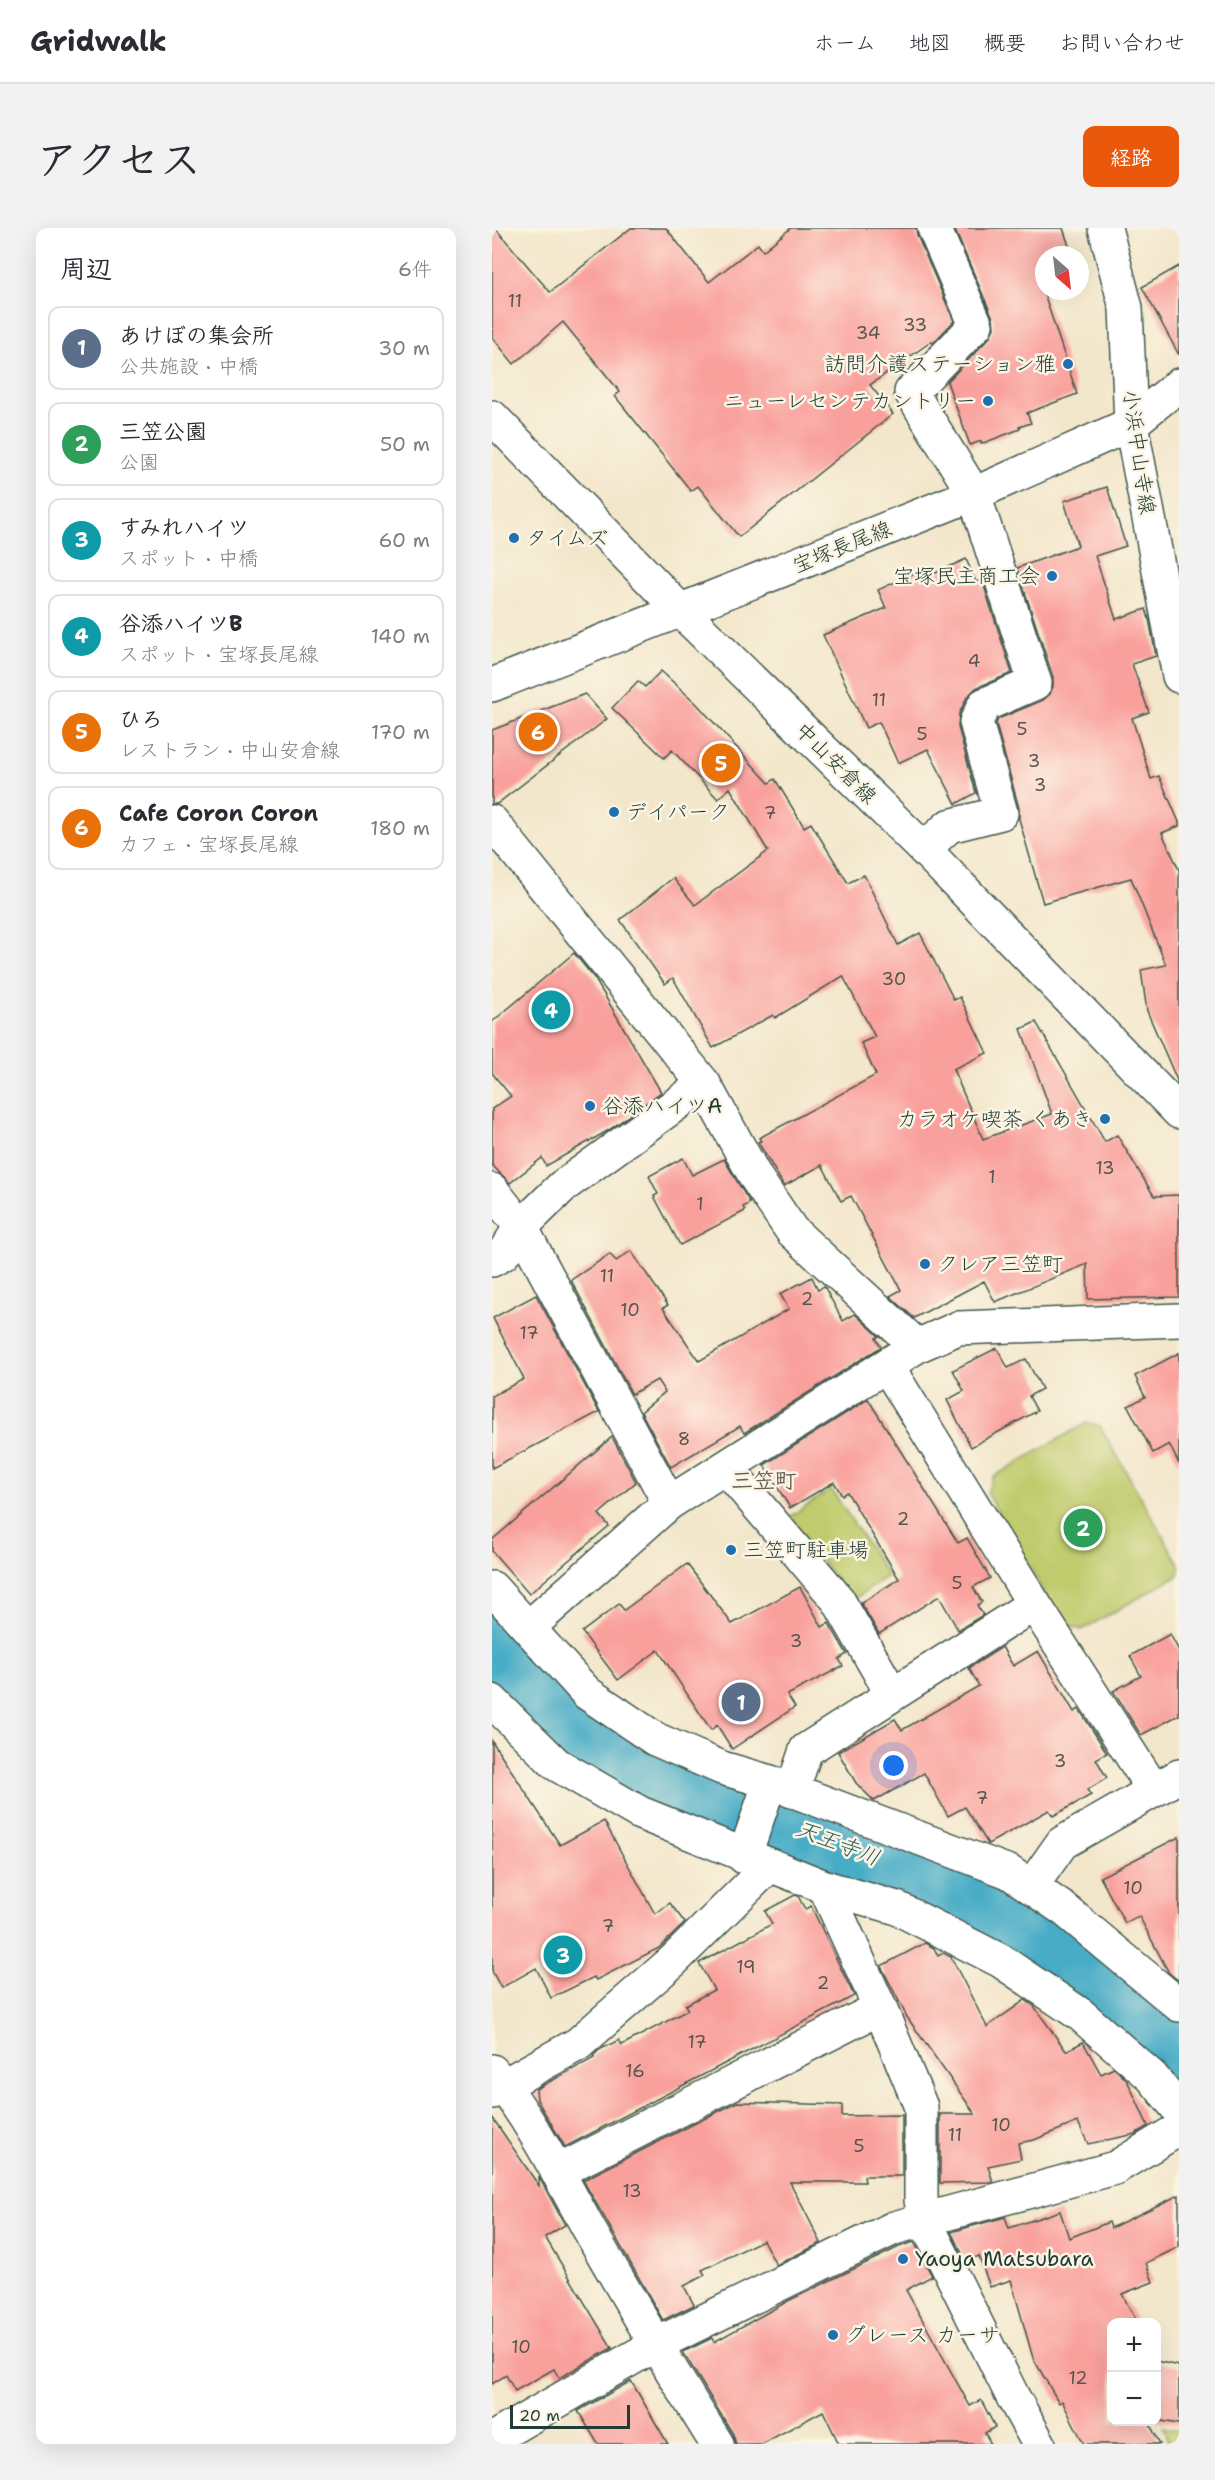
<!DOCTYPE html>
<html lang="ja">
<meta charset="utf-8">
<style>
:root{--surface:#fff;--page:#f2f2f3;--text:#2b2b33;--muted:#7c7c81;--line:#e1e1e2;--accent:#ea580c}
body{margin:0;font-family:"Shantell Sans","Klee One",sans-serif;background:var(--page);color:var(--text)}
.controls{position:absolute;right:18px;bottom:18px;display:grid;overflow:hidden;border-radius:12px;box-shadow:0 6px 24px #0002}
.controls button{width:54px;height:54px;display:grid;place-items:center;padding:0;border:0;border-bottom:2px solid var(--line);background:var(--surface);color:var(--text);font:30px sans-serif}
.compass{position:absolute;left:543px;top:18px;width:54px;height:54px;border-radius:50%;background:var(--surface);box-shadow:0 6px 24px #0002;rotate:152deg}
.scale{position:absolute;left:18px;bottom:15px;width:120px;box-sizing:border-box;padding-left:6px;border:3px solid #1f3d34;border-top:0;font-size:16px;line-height:21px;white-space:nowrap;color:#1f3d34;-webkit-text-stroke:4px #fcf5e5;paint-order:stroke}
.you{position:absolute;left:402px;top:1538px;width:21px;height:21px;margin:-15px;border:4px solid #fff;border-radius:50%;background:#1a73e8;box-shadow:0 0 0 9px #1a73e833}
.badge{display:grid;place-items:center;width:39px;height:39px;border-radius:50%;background:var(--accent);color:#fff;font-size:20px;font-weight:700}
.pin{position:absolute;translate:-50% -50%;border:3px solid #fff;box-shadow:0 2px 6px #0006}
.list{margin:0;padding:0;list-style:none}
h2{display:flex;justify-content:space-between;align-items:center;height:78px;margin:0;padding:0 24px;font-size:26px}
h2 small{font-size:20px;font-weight:400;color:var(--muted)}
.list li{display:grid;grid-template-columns:39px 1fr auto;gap:18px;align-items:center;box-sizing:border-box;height:84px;margin:0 12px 12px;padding:0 12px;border:2px solid var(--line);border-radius:12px}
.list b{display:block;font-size:22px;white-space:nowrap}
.list p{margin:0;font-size:20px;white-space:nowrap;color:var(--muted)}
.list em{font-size:20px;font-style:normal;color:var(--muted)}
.map{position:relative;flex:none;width:687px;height:2216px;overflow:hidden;border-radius:12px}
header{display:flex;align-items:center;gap:36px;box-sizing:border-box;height:84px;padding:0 30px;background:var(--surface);border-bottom:2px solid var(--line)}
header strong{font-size:28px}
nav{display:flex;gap:33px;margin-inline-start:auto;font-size:21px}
.intro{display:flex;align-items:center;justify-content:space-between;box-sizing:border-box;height:144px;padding:0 36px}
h1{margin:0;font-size:42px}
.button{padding:15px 27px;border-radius:12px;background:var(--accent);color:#fff;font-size:21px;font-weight:700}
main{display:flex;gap:36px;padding:0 36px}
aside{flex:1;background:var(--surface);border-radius:12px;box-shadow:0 6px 24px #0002}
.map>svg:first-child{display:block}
</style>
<header>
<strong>Gridwalk</strong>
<nav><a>ホーム</a><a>地図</a><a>概要</a><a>お問い合わせ</a></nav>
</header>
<div class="intro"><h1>アクセス</h1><a class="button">経路</a></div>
<main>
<aside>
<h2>周辺<small>6件</small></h2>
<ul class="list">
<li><span class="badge" style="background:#5c6f8a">1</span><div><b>あけぼの集会所</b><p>公共施設 · 中橋</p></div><em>30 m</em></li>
<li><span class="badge" style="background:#2e9e5b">2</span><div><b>三笠公園</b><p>公園</p></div><em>50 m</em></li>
<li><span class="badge" style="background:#0f9aa8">3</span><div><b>すみれハイツ</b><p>スポット · 中橋</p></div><em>60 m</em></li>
<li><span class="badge" style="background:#0f9aa8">4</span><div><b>谷添ハイツB</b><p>スポット · 宝塚長尾線</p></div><em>140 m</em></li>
<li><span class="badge" style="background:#e8710a">5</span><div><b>ひろ</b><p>レストラン · 中山安倉線</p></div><em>170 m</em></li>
<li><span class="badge" style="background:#e8710a">6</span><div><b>Cafe Coron Coron</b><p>カフェ · 宝塚長尾線</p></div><em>180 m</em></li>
</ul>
</aside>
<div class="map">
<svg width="687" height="2216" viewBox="0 0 687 2216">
<rect width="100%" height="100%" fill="#fcf5e5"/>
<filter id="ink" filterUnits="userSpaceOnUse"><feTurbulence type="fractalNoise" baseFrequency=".0167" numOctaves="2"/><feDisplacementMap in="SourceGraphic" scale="12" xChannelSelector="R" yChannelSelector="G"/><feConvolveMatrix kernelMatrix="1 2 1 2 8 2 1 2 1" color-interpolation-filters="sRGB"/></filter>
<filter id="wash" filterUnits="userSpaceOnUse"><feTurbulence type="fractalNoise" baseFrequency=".008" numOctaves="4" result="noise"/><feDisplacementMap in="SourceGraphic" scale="24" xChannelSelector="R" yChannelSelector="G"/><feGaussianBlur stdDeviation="1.35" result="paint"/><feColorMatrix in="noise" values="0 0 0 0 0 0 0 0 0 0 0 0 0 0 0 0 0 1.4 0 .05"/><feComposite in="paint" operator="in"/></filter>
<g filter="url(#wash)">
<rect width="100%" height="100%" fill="#f3e7cb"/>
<g fill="#bfcb6c" stroke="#6f8450" stroke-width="1.5">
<path d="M594,1195L608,1198L687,1336V1347L590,1402L569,1394L495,1265L501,1249Z"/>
<path d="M339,1261L396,1347L360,1373L296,1290Z"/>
<path d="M671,2199L687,2202V2216H678Z"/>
</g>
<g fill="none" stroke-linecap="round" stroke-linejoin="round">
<path stroke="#46acc6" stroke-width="72" d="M0,1417L81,1503L158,1543L317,1601L499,1674L619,1768L687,1827"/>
</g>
<g id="blocks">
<g fill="#f9a09c">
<path d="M0,0H3L58,64L139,0H174L217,54L266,16L271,23L299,0H424L425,7L462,93L441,115L440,113L378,157L401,186L247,309L206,258L199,263L123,168L128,164L71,94L22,136L0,109Z"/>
<path d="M462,0H571L580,27H552V55L549,56L585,166L535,185L539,195L527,199L528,201L489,216V213L478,217L455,154L497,110L502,100L501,90Z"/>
<path d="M687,38V127L650,59Z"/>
<path d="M615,259L634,318L603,328L624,391L654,381L657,391L664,428L640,436L657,484L640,490L659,551L667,548L687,594V598L670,605L687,642V857L655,783L649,742L674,737L639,650L551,675L527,591V580L504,496L506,491L551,472L558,466L561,458V449L525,340L586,318L572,273Z"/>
<path d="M474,331L484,354L490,352L520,445L484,460L475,469L467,486L466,499L484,565L464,576L436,521L406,535L387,494L374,500L331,407L394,380L386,362L431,341L435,349Z"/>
<path d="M169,443L204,475L277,555L283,551L312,599L319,595L356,655L372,647L406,717L428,705L462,772L468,769L495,825L461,841L491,911L560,886L529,801L544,794L613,914L625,907L662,968L687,967V1069L596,1071L595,1036L503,1074L492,1053L422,1090L398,1068L409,1062L359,968L349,973L330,937L292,958L266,914L269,913L267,910L384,847L369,815L383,809L351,748L283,790L281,787L221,820L181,750L173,756L128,692L181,650L203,677L276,623L238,560L226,571L180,522L172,530L120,480L146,453L153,459Z"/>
<path d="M93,466L115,491L5,576H0V502Z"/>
<path d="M82,725L103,751L169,864L117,902L54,938L50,930L18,955L0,937V881L19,868L0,845V794Z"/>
<path d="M191,930L200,947L232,931L258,975L251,979L253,983L188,1017L162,968L166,966L157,948Z"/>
<path d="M139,1023L176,1077L171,1080L207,1133L297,1081L288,1066L320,1049L326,1062L332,1058L351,1093L363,1086L387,1108L384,1110L389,1119L252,1205L248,1198L179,1239L149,1184L173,1164L165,1152L140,1166L79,1052L118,1026L124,1033Z"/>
<path d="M44,1067L107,1184L0,1240V1168L32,1151L1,1090Z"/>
<path d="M505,1120L516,1140L534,1131L550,1161L537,1168L545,1183L479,1219L455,1172L472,1163L461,1142Z"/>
<path d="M687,1125V1236L677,1216L661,1225L636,1178L653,1169L643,1148Z"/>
<path d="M376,1171L466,1315L475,1310L498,1350L481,1359L490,1374L485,1377L491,1387L466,1402L447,1368L387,1406L369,1375L407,1351L355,1264L350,1267L342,1254L298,1280L272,1237Z"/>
<path d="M120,1209L144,1254L107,1286L117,1298L37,1366L0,1323V1312Z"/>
<path d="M195,1336L240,1396L308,1359L330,1399L337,1395L355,1426L347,1431L351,1438L295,1467L303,1479L240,1521L225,1497L219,1502L166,1422L126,1452L90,1404L127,1376L132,1382Z"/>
<path d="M678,1406L687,1423V1487L649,1507L621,1463L649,1448L638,1428Z"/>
<path d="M510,1419L521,1438L546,1423L582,1484L587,1481L615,1525L604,1531L615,1550L595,1562L599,1567L561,1588L557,1582L496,1616L473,1579L456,1588L432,1545L382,1573L364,1555L346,1524L403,1491L410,1502L487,1458L477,1440Z"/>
<path d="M0,1513L68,1617L112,1593L163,1686L178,1675L193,1695L167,1720L104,1752L102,1749L59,1770L44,1740L9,1760L0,1743Z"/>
<path d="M687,1609V1753L677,1745L647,1688L633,1695L608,1649Z"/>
<path d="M303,1667L306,1668L313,1681L319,1678L362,1768L73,1919L45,1872L44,1861L102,1830L101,1828L107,1822L127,1812L130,1817L196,1782L193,1777L222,1762L207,1735L280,1696L273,1683Z"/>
<path d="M433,1715L442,1720L446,1728L451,1725L459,1729L495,1799L533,1772L542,1778L574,1823L591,1814L609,1846L622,1840L635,1852L656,1898L643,1906L596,1916L586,1894L542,1912L526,1915L529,1931L496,1938L501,1954L448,1955V1886H483L415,1789L389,1738Z"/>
<path d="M245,1874L350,1877V1888L410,1887V1948H372L373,1954H298L329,2015L284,2037L271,2012L210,2042L213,2047L192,2058L202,2077L171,2092L91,1952Z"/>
<path d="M0,1889L47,1958V1949L73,1997L53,2009L120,2120L67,2150L62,2141L23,2163L14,2147L0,2156Z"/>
<path d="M687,1967V2019L654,2035L661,2054L630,2066L645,2094H620V2193H656L668,2216H592L570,2173L567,2175L541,2130L519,2052L498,2059L487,2028L474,2033L459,2004L513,1989L517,2000L568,1983L577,2010L617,1994L619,2000Z"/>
<path d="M422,2014L440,2048L414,2062L478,2178L489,2172L503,2199L493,2205L499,2216H347L331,2183L270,2216H244L241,2206L191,2124L220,2110L222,2114L296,2073L409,2018Z"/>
<path d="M664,2133L687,2138V2196L664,2192Z"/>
<path d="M139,2153L176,2216H106L86,2183Z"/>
</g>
</g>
</g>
<g filter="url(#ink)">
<use href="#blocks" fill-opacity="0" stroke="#3f564b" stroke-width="1.5"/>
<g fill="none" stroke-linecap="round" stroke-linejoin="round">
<defs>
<g id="minor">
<path d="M613,0L634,80L639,196L687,448"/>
<path d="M0,594L212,856L264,950L300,1003L425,1118"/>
<path d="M432,621L457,598L509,585L484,494L492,477L543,455L482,266L419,164L484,97L442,0"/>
<path d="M0,962L29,999L177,1275"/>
<path d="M0,1032L11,1026L29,999L71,958L212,856"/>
<path d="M395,1138L542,1376L661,1561"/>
<path d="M234,1240L346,1372L400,1466"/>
<path d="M0,1360L95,1465L163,1511L230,1540L278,1554L517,1644L573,1682L687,1777"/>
<path d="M37,1399L177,1275L425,1118L466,1100L687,1092"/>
<path d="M0,1473L64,1536L148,1585L333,1659L405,1680L509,1733L589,1787L660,1849L687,1882"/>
<path d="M300,1563L314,1522L542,1376"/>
<path d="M252,1629L278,1554"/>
<path d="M539,1659L570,1615L687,1548"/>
<path d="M388,1780L429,1879V1972L432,1991L521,2169L547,2216"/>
<path d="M0,1843C39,1891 68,1949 98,2003C139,2075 181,2146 225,2216"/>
<path d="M0,1864L86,1816L181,1733L278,1637"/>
<path d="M65,1944L388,1780L333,1659"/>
<path d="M0,2211L163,2117L402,2000L623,1940L687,1901"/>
</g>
<g id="tertiary">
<path d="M0,189L189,383L432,621L687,884"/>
<path d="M0,457L482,266L639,196L687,157"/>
</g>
</defs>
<use href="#minor" stroke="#3f564b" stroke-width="36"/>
<use href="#tertiary" stroke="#3f564b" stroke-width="36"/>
<use href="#minor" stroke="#fff" stroke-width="33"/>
<use href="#tertiary" stroke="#fff" stroke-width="33"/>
</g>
</g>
<g fill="#1f6fb2" stroke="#fcf5e5" stroke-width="2">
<circle cx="576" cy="136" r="6"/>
<circle cx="496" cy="173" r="6"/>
<circle cx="22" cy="310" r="6"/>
<circle cx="560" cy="348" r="6"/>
<circle cx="122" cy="584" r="6"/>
<circle cx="98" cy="878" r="6"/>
<circle cx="613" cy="891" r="6"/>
<circle cx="433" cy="1036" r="6"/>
<circle cx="239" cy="1322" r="6"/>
<circle cx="411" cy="2031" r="6"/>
<circle cx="341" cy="2107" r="6"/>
</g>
<g text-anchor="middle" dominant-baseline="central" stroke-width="5" stroke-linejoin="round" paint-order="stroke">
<g font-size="18" fill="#56564e">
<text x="23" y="73">11</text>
<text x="423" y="97">33</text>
<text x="376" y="105">34</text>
<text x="482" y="433">4</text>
<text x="387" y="472">11</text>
<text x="530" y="501">5</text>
<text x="430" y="506">5</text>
<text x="542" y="533">3</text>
<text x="548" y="557">3</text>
<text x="278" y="585">7</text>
<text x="402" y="751">30</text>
<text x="613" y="940">13</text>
<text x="500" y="949">1</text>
<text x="208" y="976">1</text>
<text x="115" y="1048">11</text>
<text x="315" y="1071">2</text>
<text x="138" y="1082">10</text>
<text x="37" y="1105">17</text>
<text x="192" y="1211">8</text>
<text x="411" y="1291">2</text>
<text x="465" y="1355">5</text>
<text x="304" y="1413">3</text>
<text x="568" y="1533">3</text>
<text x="490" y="1570">7</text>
<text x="641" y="1660">10</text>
<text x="116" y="1698">7</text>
<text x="254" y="1739">19</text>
<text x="331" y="1755">2</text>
<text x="205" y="1814">17</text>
<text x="143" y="1843">16</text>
<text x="509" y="1897">10</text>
<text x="463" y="1907">11</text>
<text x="367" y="1918">5</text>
<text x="140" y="1963">13</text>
<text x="29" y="2119">10</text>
<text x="586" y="2150">12</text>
</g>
<g font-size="21" fill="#1f3d34" stroke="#fcf5e5" text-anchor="start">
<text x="564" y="136" text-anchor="end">訪問介護ステーション雅</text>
<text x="484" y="173" text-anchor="end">ニューレセンテカントリー</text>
<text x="34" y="310">タイムズ</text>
<text x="548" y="348" text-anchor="end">宝塚民主商工会</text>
<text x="134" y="584">デイパーク</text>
<text x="110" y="878">谷添ハイツA</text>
<text x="601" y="891" text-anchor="end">カラオケ喫茶 くあき</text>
<text x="445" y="1036">クレア三笠町</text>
<text x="251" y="1322">三笠町駐車場</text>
<text x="423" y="2031">Yaoya Matsubara</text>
<text x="353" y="2107">グレース カーサ</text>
</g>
<g font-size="21" fill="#1f3d34" stroke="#fcf5e5">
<text transform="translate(647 224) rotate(82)">小浜中山寺線</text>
<text transform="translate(350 319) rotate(-22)">宝塚長尾線</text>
<text transform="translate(344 535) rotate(45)">中山安倉線</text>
</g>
<g font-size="22" font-weight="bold" fill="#6b6058" stroke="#fcf5e5">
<text x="272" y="1252">三笠町</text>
</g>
<g font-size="22" font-style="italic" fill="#2b5e60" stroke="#fcf5e5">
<text transform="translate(346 1615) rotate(21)">天王寺川</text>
</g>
</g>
</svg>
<div class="controls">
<button>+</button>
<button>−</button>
</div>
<svg class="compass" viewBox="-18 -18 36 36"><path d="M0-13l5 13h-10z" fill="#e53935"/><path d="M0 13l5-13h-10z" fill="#7c7c81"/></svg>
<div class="scale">20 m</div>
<div class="you"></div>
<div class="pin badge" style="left:249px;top:1474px;background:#5c6f8a">1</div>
<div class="pin badge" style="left:591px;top:1300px;background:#2e9e5b">2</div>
<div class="pin badge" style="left:71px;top:1727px;background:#0f9aa8">3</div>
<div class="pin badge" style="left:59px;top:782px;background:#0f9aa8">4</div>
<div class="pin badge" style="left:229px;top:535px;background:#e8710a">5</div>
<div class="pin badge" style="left:46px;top:504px;background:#e8710a">6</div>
</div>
</main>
